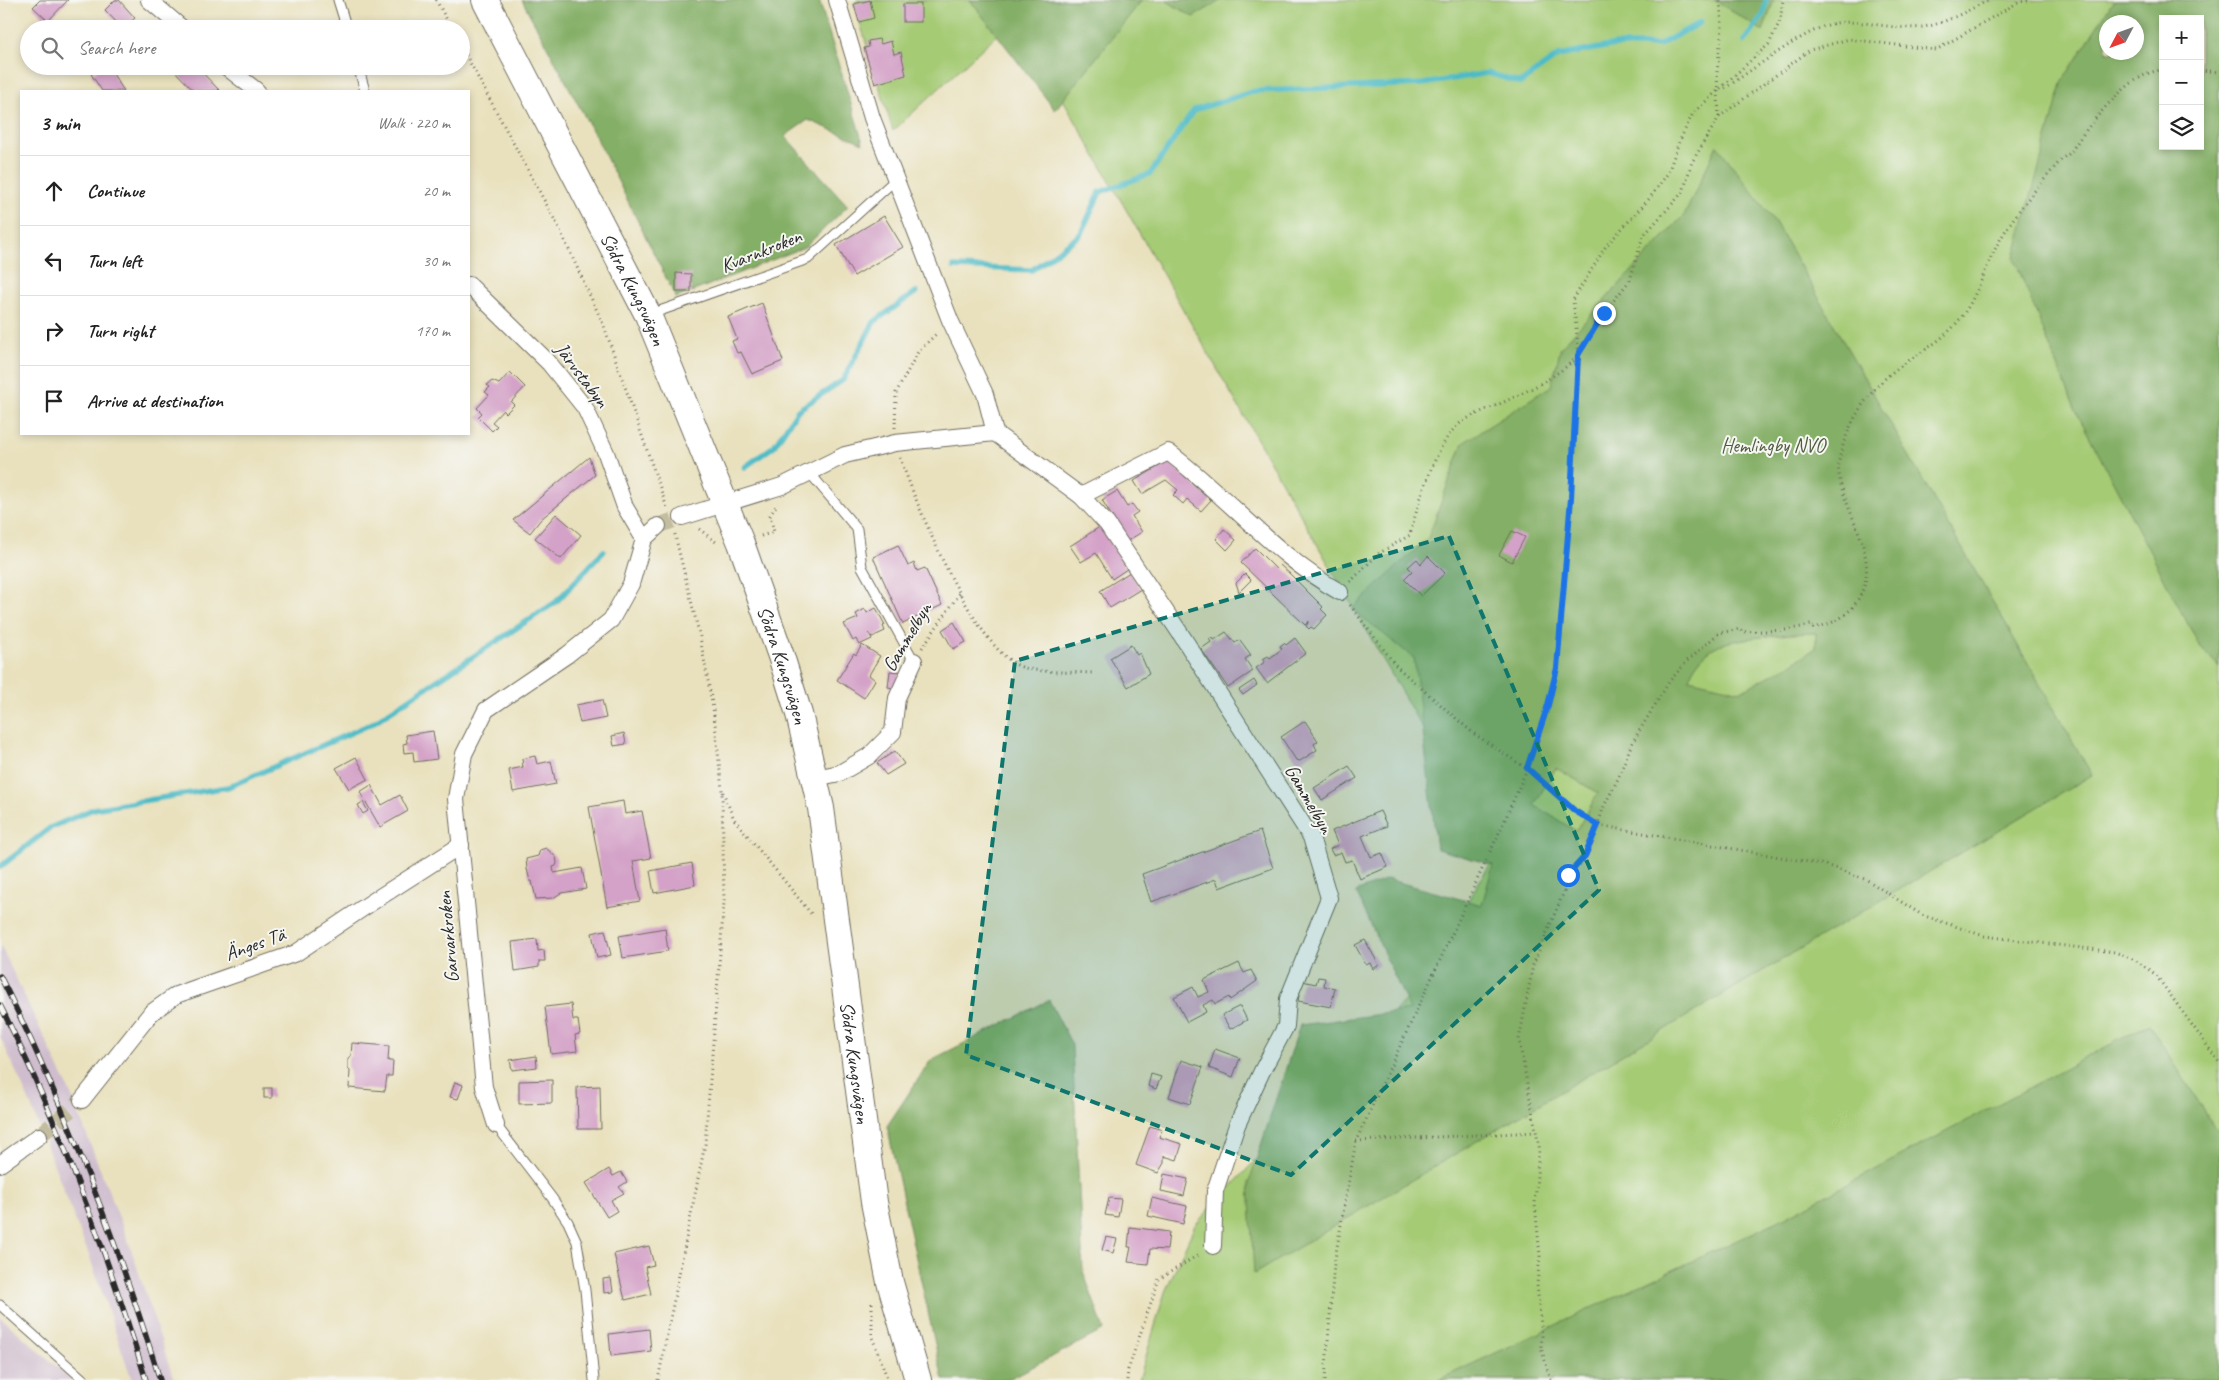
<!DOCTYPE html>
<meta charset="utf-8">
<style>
:root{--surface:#fff;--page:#f2f2f2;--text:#222;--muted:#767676;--line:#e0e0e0}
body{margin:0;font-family:Caveat,sans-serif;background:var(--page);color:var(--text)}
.controls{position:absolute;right:15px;top:15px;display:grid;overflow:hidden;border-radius:0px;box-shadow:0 2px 8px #0003}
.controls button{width:45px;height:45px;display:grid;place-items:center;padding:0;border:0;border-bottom:1px solid var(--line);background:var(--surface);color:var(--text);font:25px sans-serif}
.compass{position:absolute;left:2099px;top:15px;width:45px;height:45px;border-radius:50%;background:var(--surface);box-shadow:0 2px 8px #0003;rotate:229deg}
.stop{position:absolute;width:15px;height:15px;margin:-11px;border:4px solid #1a73e8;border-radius:50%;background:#fff}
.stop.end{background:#1a73e8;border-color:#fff;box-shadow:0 1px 5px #0008}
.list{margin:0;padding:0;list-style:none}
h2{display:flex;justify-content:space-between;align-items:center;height:65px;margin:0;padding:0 20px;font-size:21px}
h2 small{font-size:16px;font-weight:400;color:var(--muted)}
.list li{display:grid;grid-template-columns:32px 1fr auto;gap:15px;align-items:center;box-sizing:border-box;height:70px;padding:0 20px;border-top:1px solid var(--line)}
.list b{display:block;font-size:19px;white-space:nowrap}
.list em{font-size:16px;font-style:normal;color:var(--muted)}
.icon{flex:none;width:28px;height:28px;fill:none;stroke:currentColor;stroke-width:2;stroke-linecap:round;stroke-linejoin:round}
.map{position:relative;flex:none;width:2219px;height:1380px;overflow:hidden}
.search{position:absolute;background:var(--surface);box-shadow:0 2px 8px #0003;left:20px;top:20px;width:450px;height:55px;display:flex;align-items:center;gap:12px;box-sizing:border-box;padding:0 18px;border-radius:28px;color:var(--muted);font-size:19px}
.panel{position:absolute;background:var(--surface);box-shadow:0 2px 8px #0003;left:20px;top:90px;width:450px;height:345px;border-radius:0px}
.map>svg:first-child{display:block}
</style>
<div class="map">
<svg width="2219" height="1380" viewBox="0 0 2219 1380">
<rect width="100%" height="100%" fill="#f6f6f2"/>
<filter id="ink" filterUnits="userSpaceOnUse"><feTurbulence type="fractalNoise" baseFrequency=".02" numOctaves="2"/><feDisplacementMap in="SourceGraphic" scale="10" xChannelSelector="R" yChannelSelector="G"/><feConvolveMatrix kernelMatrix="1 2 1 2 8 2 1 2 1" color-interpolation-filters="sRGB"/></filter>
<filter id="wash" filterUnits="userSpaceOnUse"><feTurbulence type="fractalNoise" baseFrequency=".0096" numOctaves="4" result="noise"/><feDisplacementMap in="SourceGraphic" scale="20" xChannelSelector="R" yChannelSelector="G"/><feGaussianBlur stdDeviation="1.12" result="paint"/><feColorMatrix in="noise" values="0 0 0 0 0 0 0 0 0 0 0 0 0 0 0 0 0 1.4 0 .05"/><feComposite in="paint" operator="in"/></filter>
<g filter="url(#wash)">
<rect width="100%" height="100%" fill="#e9e1bd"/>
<g fill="#cfbdce">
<path d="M0,945L68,1087L129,1243L174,1380H132L90,1258L30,1103L0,1036Z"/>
<path d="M0,1317L72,1380H0Z"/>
</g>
<path fill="#a5cb75" stroke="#687b50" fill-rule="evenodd" d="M857,0H2219V1380H1139L1165,1292L1195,1225L1410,995L1492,861L1433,747L1016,17L893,131L854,3ZM2163,19H2200V146H2163ZM2106,22H2136V52H2106Z"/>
<g fill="#84af66" stroke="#586d48" fill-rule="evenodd">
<path d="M522,0H695L697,3L702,0H819L863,143L808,120L785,136L848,206L805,247L676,298L599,143Z"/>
<path d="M970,0H1142L1055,110Z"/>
<path d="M1165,0H1222L1193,17Z"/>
<path d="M1714,0H1774L1763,31Z"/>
<path d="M2114,0H2219V667L2199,645L2076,411L2014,258L2063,80ZM2163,19H2200V146H2163ZM2106,22H2136V52H2106Z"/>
<path d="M1717,145L1775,222L2092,775L1254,1274L1249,1182L1300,1025L1410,1010L1356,892L1387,879L1482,905L1493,865L1437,849L1414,658L1352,609L1428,538L1463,443L1551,386L1561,347L1685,214ZM1816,633V648L1788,666L1741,691L1689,679C1693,666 1703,654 1715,647C1730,638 1797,633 1816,633ZM1556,768L1598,793L1576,831L1534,805Z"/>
<path d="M1049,1000L1072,1045L1083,1271L1104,1330L1007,1380H943L887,1126L931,1060Z"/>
<path d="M2149,1024L2219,1134V1380H1438L1778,1221Z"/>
</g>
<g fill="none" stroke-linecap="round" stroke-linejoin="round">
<g stroke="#4dbbc6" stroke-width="5.5">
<path d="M1745,41L1763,15L1766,0"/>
<path d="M954,267L1032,270L1080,235L1100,192L1150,174L1194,110L1255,91L1423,84L1488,73L1520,83L1558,56L1615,45H1659L1701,22"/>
<path d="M745,467L774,446L798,410L843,380L874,322L916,292"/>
<path d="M0,867L50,828L93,809L228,787L371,724L556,602L604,551"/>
</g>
</g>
<g id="blocks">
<g fill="#d4a2c8">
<path d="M40,0H68L48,21L33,7Z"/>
<path d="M115,0H119L135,18L128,24L130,29H110L118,24L105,10Z"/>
<path d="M870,0L874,18L859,22L854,4Z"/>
<rect x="903" y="4" width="18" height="18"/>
<path d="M879,39L881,44L891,41L894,54L901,52L906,75L875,84L864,48L869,47L868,41Z"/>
<path d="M104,66H108L124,91H102L91,74Z"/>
<path d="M170,66H196L220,91H194Z"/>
<path d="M884,216L903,247L854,276L836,245Z"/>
<path d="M676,273L691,274V292H676Z"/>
<path d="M762,303L783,361L752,374L741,352L737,353L732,341L737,339L728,317Z"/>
<path d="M510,372L525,387L511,402L514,405L506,413L503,410L492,422L497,426L492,431L478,417L482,413L477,408L489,395L485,392L490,387L487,385L492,381L499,384Z"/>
<path d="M589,457L595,475L541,519L530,533L513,520Z"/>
<path d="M1168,461L1211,500L1201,511L1187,499L1183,504L1173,495L1178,490L1166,480L1142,494L1134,481Z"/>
<path d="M1117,491L1127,507L1132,504L1138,512L1132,516L1142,532L1127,541L1102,500Z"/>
<path d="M556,514L581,535L561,559L535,538Z"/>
<path d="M1101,526L1127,569L1112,579L1096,553L1081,562L1070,546Z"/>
<path d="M1224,529L1236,540L1227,550L1216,539Z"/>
<path d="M1512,531L1525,537L1512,562L1499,555Z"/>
<path d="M898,545L908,566L914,563L917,571L925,568L942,605L903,624L873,557Z"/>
<path d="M1255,548L1276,569L1280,565L1290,574L1323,607L1321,609L1327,615L1314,629L1311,627L1309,629L1306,626L1309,621L1305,625L1241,563Z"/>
<path d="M1428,556L1445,573L1421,596L1404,579L1412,571L1408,567L1417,559L1421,564Z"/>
<path d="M1130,572L1141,589L1110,608L1100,591Z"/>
<path d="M1245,574L1251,580L1239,592L1236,583Z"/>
<path d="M876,608L885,625L883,626L885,631L872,637L869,633L872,639L859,645L856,639L853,641L844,624L858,618L856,614L865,609L867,613Z"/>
<path d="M954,622L966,642L953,649L942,630Z"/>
<path d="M1226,632L1235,643L1240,640L1251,655L1245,659L1253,671L1228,688L1201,649L1211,642L1209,639L1213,637L1214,640Z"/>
<path d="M1295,638L1306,653L1267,683L1256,668L1265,662L1263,659L1268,656L1270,658L1282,649L1280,646L1284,643L1286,645Z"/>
<path d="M862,645L880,656L869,675L875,680L864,698L837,680L854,653L856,655Z"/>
<path d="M1131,645L1137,655L1140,653L1149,674L1128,687L1110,658Z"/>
<path d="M890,671L900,672L898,689L888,687Z"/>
<path d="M1254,680L1257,685L1243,695L1239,690Z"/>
<path d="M602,700L606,718L580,723L576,705Z"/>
<path d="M1305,721L1318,741L1314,744L1317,750L1300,761L1296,760L1281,737Z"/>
<path d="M433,731L437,759L414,762L413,752L404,753L403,744L407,743L406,735Z"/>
<path d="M624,733L626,744L614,746L612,736Z"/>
<path d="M895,751L904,764L886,775L877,763Z"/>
<path d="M535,756L537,764L551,761L556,784L513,792L509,770L523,767L522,759Z"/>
<path d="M356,757L368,779L349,789L336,768Z"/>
<path d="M1349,766L1357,778L1322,800L1314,788Z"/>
<path d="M371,785L382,805L400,795L408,811L380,827L360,792Z"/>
<path d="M623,801L625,814L642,811L651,858L633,861L640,901L607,907L589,807Z"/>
<path d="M363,802L368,811L363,814L358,805Z"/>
<path d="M1380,811L1387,826L1362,836L1371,857L1382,853L1388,867L1360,879L1352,860L1345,862L1341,852L1333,855L1330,849L1338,845L1332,831Z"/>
<path d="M1260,831L1273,868L1219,888L1216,879L1151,902L1142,874Z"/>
<path d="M546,848L556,857L557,863L556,866L553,867L554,873L582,868L586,889L561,893L553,898L536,899L532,881H530L527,869L526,859L538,856L540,850Z"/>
<path d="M692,863L695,885L654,893L650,871Z"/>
<path d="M665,928L668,951L623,958L619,936Z"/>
<path d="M605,930L611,955L597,958L592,933Z"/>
<path d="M537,939L538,951L544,950L545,961H539V967L515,971L512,942Z"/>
<path d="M1365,940L1379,965L1373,969L1370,963L1366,965L1355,945Z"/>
<path d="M1239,963L1244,973L1251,970L1257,981L1230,1000L1229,997L1215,1004L1213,1000L1203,1005L1206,1012L1187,1022L1174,997L1193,987L1198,997L1209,992L1204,980Z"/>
<path d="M1318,977L1325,978L1324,986L1335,988L1331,1007L1298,1001L1302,981L1316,984Z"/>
<path d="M571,1004L573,1020H578L580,1034L575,1035L577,1051L551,1054L545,1007Z"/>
<path d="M1240,1006L1247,1020L1230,1029L1222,1015Z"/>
<path d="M352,1043L389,1046L388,1061H393L392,1076H387L385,1091L349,1088L350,1071L348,1068V1058L351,1056Z"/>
<path d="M1215,1049L1240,1058L1233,1077L1209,1068Z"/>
<path d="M536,1056L537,1067L512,1070L510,1060Z"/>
<path d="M1181,1060L1203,1067L1190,1104L1169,1097Z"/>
<path d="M1151,1074L1161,1077L1156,1089L1148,1086Z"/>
<path d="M552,1080V1103L519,1104V1081Z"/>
<path d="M455,1082L463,1085L458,1099L450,1097Z"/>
<path d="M600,1086L601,1129H578L577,1087Z"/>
<rect x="264" y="1088" width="8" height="10"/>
<path d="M1150,1126L1162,1130L1159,1137L1182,1144L1177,1160L1164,1156V1163L1158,1173L1136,1165Z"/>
<path d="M609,1169L613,1176L621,1172L627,1182L619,1187L624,1193L611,1200L617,1211L607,1217L586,1183Z"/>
<path d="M1164,1174L1188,1179L1184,1196L1161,1191Z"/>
<path d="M1109,1198L1121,1199L1118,1217L1105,1215Z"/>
<path d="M1152,1198L1187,1206L1183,1224L1148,1216Z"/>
<path d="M1130,1227L1169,1232L1167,1250L1150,1249L1148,1264L1128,1262L1131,1247H1128Z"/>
<path d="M1106,1237L1117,1239L1113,1253L1102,1250Z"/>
<path d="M649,1246L654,1265L645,1267L651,1294L625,1300L614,1254Z"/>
<path d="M611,1278L613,1292L604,1293L603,1279Z"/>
<path d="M649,1329L651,1351L611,1356L609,1334Z"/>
</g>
</g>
</g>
<g filter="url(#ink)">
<use href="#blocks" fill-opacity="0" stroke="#6e6b5e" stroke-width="1"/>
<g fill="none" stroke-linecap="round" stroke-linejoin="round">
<g stroke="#c3bda0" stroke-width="16" stroke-dasharray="16 8" stroke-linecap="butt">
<path d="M658,526L682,517"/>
<path d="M39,1136L82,1100"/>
</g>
<defs>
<g id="service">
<path d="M338,0L347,29"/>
<path d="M358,66L365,91"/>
<path d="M651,314L808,259L895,180"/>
<path d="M809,472L857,529L862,567L914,661"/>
<path d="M496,1125L552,1198L568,1222L577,1242L585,1290L594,1380"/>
<path d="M0,1305L84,1380"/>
</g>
<g id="minor">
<path d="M149,0L183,29"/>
<path d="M837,0L872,118L950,320L985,394L995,433"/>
<path d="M225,66L257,91"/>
<path d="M469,285L549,363L585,408L606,453L625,507L644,539"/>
<path d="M1081,496L1168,452C1226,495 1278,558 1340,592"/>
<path d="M682,517L782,486L845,455L895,443L995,433L1081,496L1107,524L1180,633L1311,837L1329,898L1288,999L1286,1026L1262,1071L1237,1125L1215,1191L1213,1246"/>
<path d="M644,539L658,526"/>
<path d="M815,778L840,773L869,756L893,732L897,698L914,661"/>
<path d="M82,1100L151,1013L176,995L296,953L372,902L461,845"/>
<path d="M496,1125L484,1087L456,799L464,754L486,710L567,655L611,620L631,584L644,539"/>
<path d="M0,1164L39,1136"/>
</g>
<g id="primary">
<path id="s1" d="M485,0L648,315L741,543L781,656L799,714L821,808L874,1202L890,1282L918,1380"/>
</g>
</defs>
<use href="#service" stroke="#6e6b5e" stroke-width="11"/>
<use href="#minor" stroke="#6e6b5e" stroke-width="18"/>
<use href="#primary" stroke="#6e6b5e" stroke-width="28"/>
<g stroke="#6e6b5e" stroke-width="3" stroke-dasharray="1 4" stroke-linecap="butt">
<path d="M436,0L452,29"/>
<path d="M461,46L558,226L604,326L667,508"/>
<path d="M2200,70L2219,72"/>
<path d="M1725,88C1750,72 1808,27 1836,23C1865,19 1894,31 1923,27C1946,24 1969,9 1990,0"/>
<path d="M1719,117L1717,72L1722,28L1720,0"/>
<path d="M895,428L896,393L918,352L937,333"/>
<path d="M900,458C917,504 976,656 1025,668C1044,673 1073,672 1094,673"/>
<path d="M699,529L716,542"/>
<path d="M761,536L774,532L770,516L776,506"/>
<path d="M1350,582L1378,554L1410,535C1417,507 1436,442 1459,424C1474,413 1492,408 1508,400C1532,389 1561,374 1579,355L1573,300L1606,246L1649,199L1668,173L1679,142L1693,113L1769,44L1780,21L1783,0"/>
<path d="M1350,605L1397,667L1473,733L1527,769L1575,811L1597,825L1826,865L1867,880L1922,915L1984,936L2115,952L2135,960L2155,974L2219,1062"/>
<path d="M922,648L960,593"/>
<path d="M723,792L734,819L813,916"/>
<path d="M1356,1141L1536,1132"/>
<path d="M872,1303V1337L888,1380"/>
<path d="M658,1380L705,1144L724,902L722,790L714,714L700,637L674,531"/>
<path d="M1127,1380L1128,1370L1159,1279L1200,1254"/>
<path d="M1325,1380L1334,1264L1356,1141L1504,822L1527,769L1548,705L1557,668L1571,498L1579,355L1604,313L1630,280L1643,236L1683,192L1692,162L1719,117L1810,50L1849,39L1936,50L2019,2L2032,0"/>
<path d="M1551,1380L1541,1348L1542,1336L1537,1284L1540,1256L1535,1204L1539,1147L1519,1040L1533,965L1566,887L1568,875L1585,856L1591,844L1604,806L1618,779L1632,743L1669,682L1688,660L1719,633L1740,629L1742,632L1785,630L1811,625L1813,628C1832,624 1846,618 1857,601C1889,552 1829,500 1840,456C1848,423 1867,392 1894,371C1913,356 1937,345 1954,326C1975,303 1982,276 1995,249C2012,216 2038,186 2063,158L2070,153C2087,127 2129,71 2163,70"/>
</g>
<use href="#service" stroke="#fff" stroke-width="9"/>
<use href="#minor" stroke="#fff" stroke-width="16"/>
<use href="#primary" stroke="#fff" stroke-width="26"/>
<defs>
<g id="rail">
<path d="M0,976C65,1105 117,1242 160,1380"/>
<path d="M0,1005C60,1124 107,1254 146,1380"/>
</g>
</defs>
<use href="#rail" stroke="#2b2b2b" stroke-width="5.5"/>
<use href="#rail" stroke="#f6f6f2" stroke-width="4" stroke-dasharray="11" stroke-linecap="butt"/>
</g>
</g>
<g fill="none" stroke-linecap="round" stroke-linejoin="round" filter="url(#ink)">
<path stroke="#1a73e8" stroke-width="6" d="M1568,875L1585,856L1598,825L1575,811L1527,768L1548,705L1557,668L1571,498L1578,355L1604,313"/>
</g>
<path fill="#0f766e" fill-opacity="0.2" stroke="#0f766e" stroke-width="4" stroke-dasharray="10 6" stroke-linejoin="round" d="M1449,536L1599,890L1291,1175L966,1055L1015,661Z"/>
<g text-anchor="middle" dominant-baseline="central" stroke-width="4" stroke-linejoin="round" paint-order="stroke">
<g font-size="20" fill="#2b2b2b" stroke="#f6f6f2">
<text transform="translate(761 251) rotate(-22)">Kvarnkroken</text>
<text stroke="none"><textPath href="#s1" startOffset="325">Södra Kungsvägen</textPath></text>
<text transform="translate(582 375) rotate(53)">Järvstabyn</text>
<text transform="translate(907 637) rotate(-59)">Gammelbyn</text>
<text stroke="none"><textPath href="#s1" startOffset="730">Södra Kungsvägen</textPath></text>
<text transform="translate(1309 799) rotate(60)">Gammelbyn</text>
<text transform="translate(448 937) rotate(-95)">Garvarkroken</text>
<text transform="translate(255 944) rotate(-20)">Änges Tä</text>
<text stroke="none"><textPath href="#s1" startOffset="1135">Södra Kungsvägen</textPath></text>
</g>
<g font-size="20" fill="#505b41" stroke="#f6f6f2">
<text x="1773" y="445">Hemlingby NVO</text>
</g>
</g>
</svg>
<div class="controls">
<button>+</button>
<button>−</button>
<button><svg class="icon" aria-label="layers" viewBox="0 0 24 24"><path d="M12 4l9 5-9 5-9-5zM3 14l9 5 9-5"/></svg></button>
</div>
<svg class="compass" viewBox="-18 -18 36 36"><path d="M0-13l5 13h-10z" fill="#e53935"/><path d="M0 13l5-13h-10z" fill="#767676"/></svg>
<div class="stop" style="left:1568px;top:875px"></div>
<div class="stop end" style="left:1604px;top:313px"></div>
<div class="search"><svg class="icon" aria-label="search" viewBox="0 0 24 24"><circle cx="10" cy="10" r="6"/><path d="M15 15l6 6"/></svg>Search here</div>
<section class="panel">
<h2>3 min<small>Walk · 220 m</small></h2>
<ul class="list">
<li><svg class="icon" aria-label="ahead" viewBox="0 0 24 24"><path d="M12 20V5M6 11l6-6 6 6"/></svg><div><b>Continue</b></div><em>20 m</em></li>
<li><svg class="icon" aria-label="left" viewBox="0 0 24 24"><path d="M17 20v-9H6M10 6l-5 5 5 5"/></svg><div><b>Turn left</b></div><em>30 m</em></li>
<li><svg class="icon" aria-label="right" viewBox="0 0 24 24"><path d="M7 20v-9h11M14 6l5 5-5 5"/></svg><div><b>Turn right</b></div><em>170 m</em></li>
<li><svg class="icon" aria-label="arrive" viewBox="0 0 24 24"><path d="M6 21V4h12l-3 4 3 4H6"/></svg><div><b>Arrive at destination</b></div></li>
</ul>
</section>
</div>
